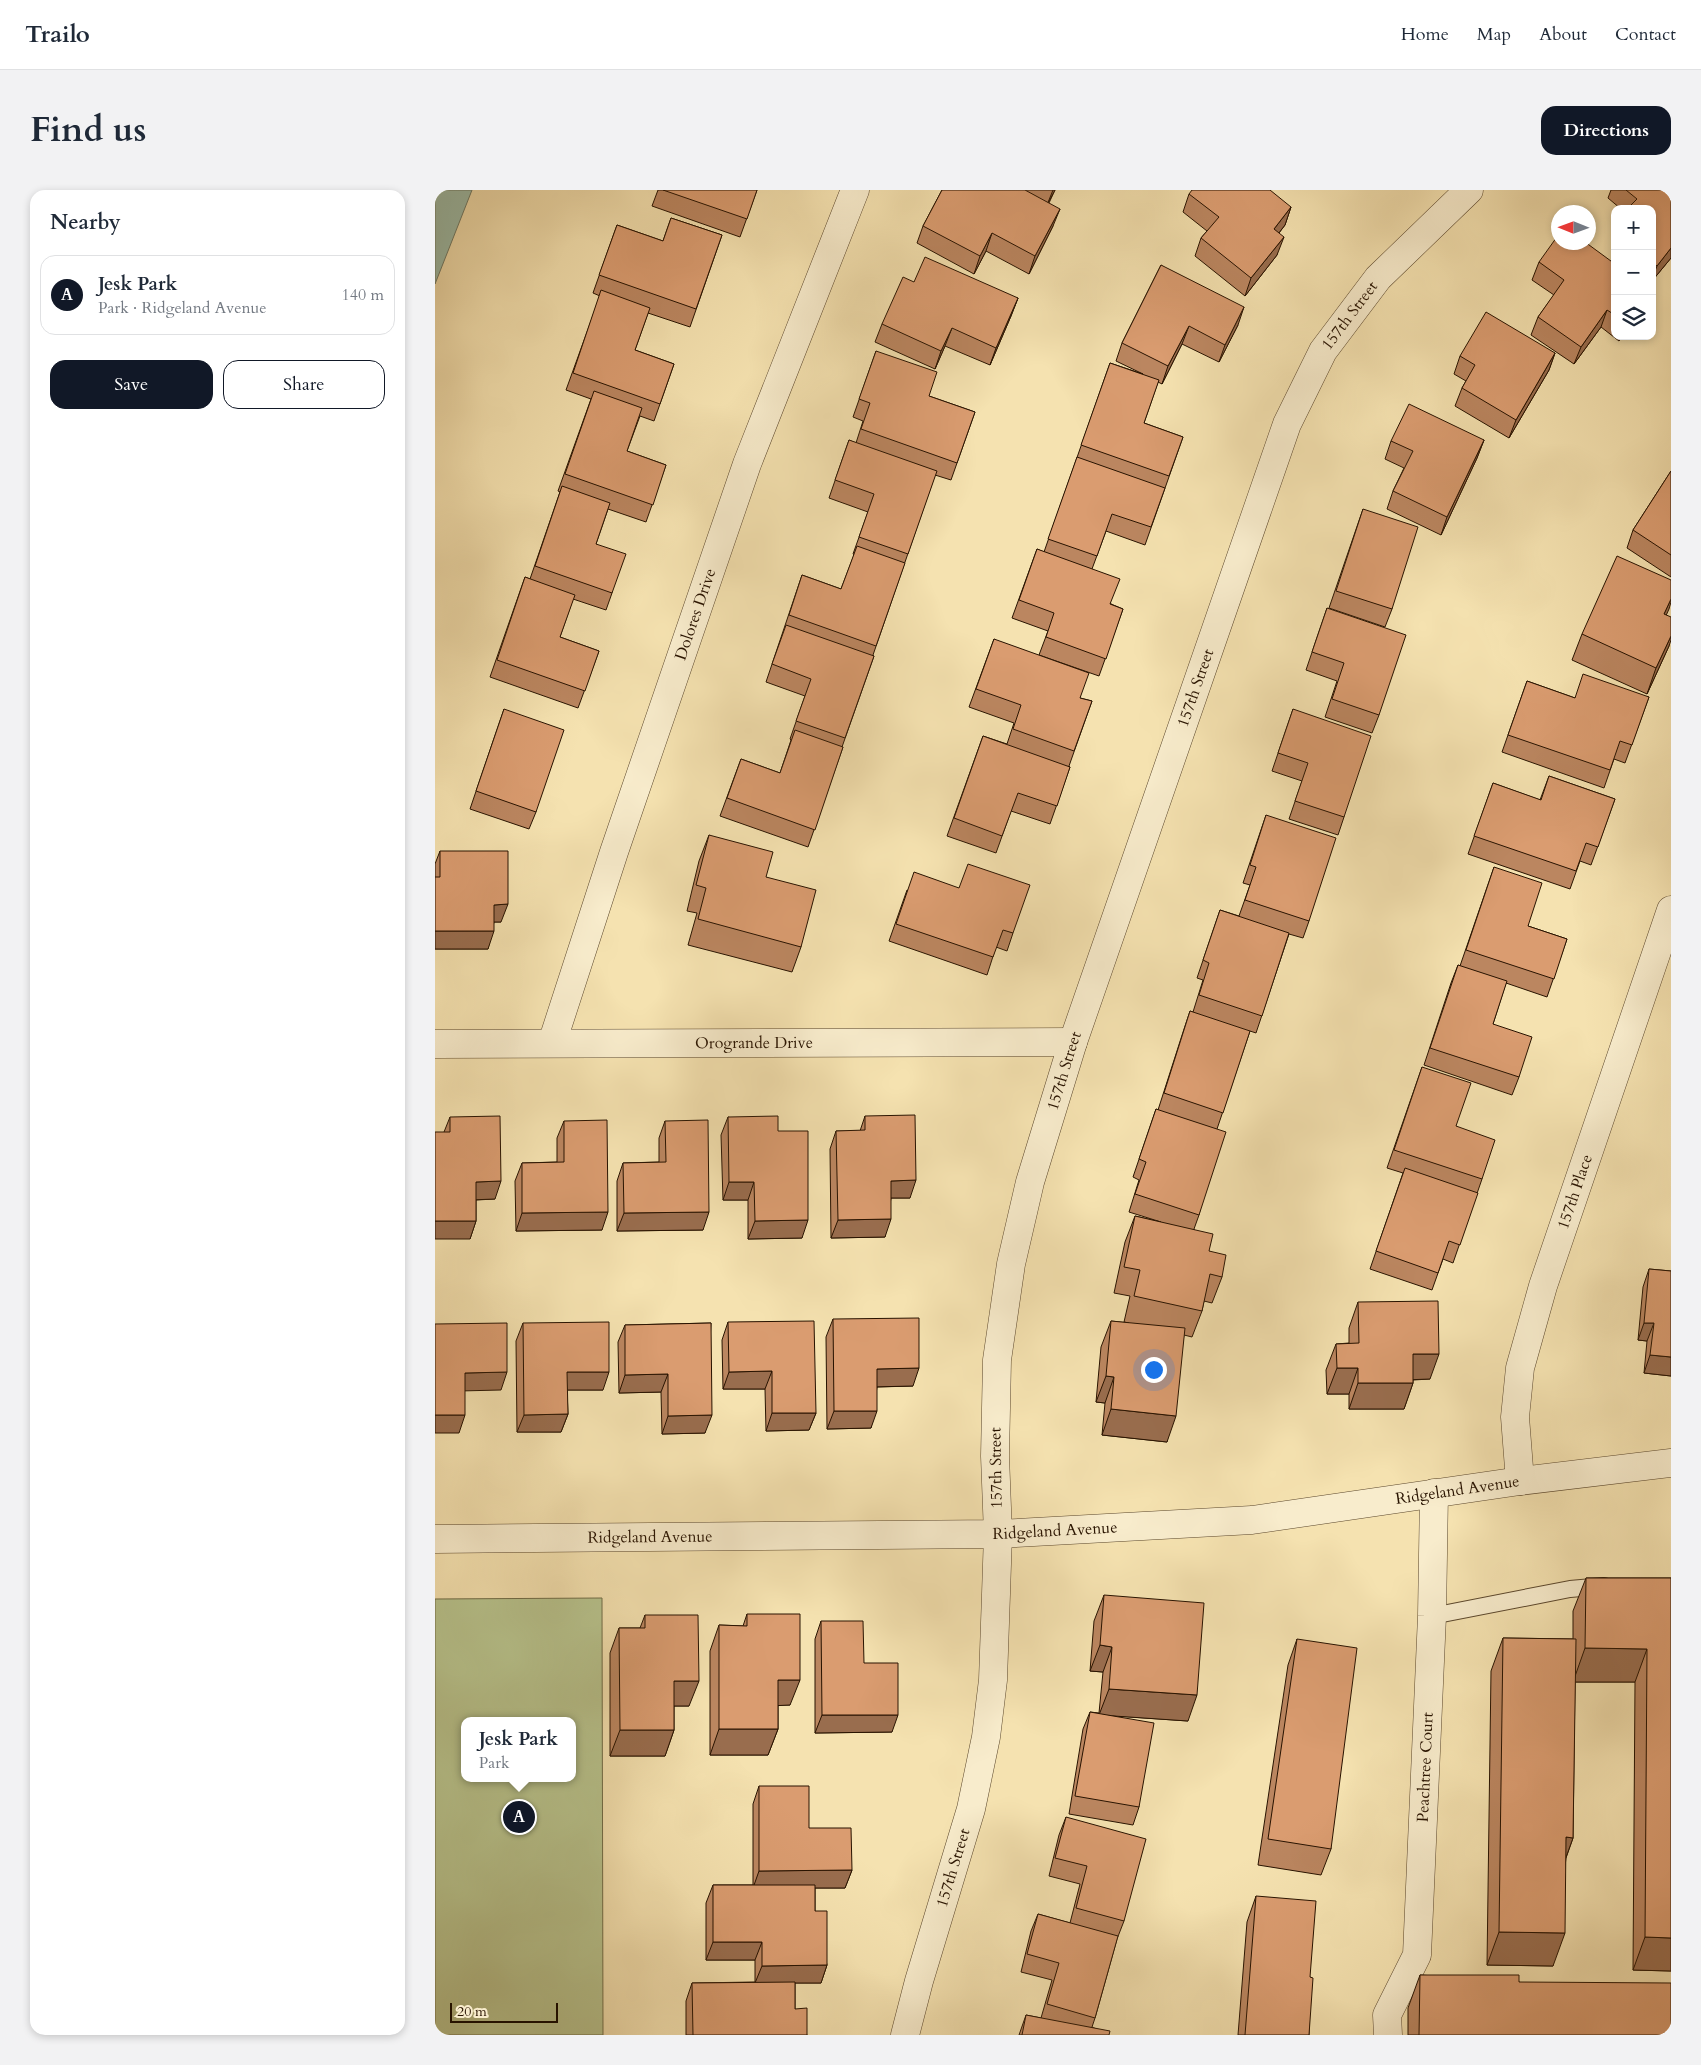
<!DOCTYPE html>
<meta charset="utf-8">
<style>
:root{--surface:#fff;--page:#f2f2f3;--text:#1f2937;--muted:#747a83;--line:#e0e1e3;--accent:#111827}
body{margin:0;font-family:Cardo,serif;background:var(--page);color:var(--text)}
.controls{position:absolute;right:15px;top:15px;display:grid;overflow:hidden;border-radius:10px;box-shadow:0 2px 8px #0003}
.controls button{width:45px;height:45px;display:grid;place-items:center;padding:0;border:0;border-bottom:1px solid var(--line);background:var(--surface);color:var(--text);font:25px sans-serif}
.compass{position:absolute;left:1116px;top:15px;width:45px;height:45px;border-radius:50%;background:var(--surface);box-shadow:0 2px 8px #0003;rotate:271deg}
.scale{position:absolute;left:15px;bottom:12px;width:108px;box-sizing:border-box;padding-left:5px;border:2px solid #281300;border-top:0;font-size:14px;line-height:18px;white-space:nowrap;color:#281300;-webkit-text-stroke:4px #f8eccc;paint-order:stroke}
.you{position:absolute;left:718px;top:1179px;width:18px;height:18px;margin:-12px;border:4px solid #fff;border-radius:50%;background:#1a73e8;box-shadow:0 0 0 8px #1a73e833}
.badge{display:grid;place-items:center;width:32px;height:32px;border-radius:50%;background:var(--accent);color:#fff;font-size:16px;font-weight:700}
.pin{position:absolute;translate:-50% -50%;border:2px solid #fff;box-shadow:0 1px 5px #0006}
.popup{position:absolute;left:26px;top:1527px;width:115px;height:65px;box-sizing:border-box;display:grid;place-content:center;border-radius:10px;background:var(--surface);filter:drop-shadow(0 1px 4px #0005);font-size:16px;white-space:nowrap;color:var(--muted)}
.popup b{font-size:19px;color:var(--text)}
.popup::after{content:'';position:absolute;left:50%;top:100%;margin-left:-10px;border:10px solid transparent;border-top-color:var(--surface)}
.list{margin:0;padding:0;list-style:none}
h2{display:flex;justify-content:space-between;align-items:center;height:65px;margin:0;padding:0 20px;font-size:21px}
h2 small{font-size:16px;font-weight:400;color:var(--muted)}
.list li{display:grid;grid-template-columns:32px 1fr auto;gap:15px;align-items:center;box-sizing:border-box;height:80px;margin:0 10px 10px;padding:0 10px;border:1px solid var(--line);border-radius:15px}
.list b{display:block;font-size:19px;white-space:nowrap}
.list p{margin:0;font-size:16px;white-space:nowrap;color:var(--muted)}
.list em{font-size:16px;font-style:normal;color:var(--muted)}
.actions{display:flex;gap:10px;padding:15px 20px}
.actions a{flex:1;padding:11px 0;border:1px solid var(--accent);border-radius:15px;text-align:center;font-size:18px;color:var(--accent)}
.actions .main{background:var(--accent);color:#fff}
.icon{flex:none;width:28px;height:28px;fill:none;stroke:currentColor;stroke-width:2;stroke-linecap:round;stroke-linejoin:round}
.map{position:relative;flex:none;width:1236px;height:1845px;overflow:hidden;border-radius:15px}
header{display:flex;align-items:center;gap:30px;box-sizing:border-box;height:70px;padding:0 25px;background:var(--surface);border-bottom:1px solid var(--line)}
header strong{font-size:24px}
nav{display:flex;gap:28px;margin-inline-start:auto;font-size:18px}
.intro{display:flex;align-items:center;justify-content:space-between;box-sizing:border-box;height:120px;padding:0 30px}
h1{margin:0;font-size:35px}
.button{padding:12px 22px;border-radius:15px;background:var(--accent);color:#fff;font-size:18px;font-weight:700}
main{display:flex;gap:30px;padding:0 30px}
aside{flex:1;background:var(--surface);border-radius:15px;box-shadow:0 2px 8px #0003}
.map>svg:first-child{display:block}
</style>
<header>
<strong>Trailo</strong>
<nav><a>Home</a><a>Map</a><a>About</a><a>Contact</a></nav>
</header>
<div class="intro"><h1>Find us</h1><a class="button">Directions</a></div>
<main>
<aside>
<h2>Nearby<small></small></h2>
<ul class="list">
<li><span class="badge">A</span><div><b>Jesk Park</b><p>Park · Ridgeland Avenue</p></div><em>140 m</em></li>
</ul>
<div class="actions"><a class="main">Save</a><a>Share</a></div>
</aside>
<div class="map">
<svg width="1236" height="1845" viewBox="0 0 1236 1845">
<rect width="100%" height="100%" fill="#f5e2b0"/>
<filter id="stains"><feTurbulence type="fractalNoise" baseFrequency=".004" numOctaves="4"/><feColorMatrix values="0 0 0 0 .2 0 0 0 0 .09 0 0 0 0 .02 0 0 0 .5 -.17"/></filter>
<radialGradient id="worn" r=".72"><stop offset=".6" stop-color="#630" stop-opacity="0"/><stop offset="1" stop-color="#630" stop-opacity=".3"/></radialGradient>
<path fill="#b8c48e" stroke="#706c47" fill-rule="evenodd" d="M167,1408L168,1845H0V1409ZM30,1531H138V1588H30Z"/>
<path fill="#9cbeab" stroke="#6e7a67" d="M0,0H37L0,94Z"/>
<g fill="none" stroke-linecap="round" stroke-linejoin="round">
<defs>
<path id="service" d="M997,1426L1135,1399L1169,1396"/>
<g id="minor">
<path id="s1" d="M117,853L179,662L312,274L420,0"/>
<path id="s2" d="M0,854L638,852"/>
<path id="s3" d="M1085,1291L1080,1227L1085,1178L1108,1096L1236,720"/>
<path id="s4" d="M470,1845L484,1791L536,1619L551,1547L558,1490L561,1404L563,1344L560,1266L562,1170L576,1074L595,992L638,852L852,234L888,161L943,88L1034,0"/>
<path id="s5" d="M953,1845L952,1825L982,1765L997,1426L999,1303"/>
</g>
<g id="tertiary">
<path id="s6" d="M0,1349L563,1344L817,1330L1085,1291L1236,1273"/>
</g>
</defs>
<use href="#service" stroke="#5b472c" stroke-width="18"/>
<use href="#minor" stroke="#5b472c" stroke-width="29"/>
<use href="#tertiary" stroke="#5b472c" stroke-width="29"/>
<use href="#service" stroke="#f8eccc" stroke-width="16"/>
<use href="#minor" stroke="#f8eccc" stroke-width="28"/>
<use href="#tertiary" stroke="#f8eccc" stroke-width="28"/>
</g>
<g fill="#bb8660" stroke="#281300">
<path d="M223,0H322L305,47L217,16Z"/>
<path d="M507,0H620L614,13L618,36L594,84L551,61L539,84L482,53L488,36Z"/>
<path d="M1176,0H1236V68L1217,91V19H1186L1173,8Z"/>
<path d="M754,4L856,17L850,35L844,43L842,65L810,106L760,66L766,48L772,41L748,22Z"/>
<path d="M236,28L287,45L255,137L213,123L200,160L239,174L219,231L205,226L192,261L231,275L211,332L173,319L161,354L177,403L171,420L138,409L125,447L164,461L143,518L55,487L90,387L95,389L125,302L123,301L156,209L131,200L165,106L158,103L182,35L228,51Z"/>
<path d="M1104,72L1180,74V146H1188L1184,151L1166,137L1139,174L1096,145L1103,127L1119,105L1097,90Z"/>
<path d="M726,75L803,135L784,172L747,154L727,194L723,192L709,233L748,247L710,355L671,341L657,379L676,414L688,419L664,486L604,465L613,441L577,428L602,359L609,362L675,173L708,184L681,171L687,153Z"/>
<path d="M479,92L583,108L576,126L555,175L510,156L500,179L440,152L447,134Z"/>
<path d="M441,161L494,206L540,222L516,290L500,285L438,465L439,466L407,557H408L373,657L285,626L306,569L345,583L356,550L355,549L370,506L331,492L367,385L406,399L419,365L418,364L433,322L394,308L414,250L421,253L428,231L418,227Z"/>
<path d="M1120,163L1114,180L1074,248L1020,216L1027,198L1031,191L1019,184L1025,166Z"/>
<path d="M1049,250L1042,268L1006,345L952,319L958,301L969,278L950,269L956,251Z"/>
<path d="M1236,281V387L1192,358L1198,340Z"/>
<path d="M928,319L957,419L950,437L894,418Z"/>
<path d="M892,418L944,525L937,543L890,527L902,491L871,480Z"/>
<path d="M1231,424L1234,456L1212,504L1137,470L1147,444Z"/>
<path d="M559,449L645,508L657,511L634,576L635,577L615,634L576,621L561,663L512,646L548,546L572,554L579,533L534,517Z"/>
<path d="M1092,491L1140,508L1214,507L1190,573L1179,569L1169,598L1067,562Z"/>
<path d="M69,519L101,622L94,639L35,619Z"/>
<path d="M858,519L909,627L903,645L854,629L867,591L837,581Z"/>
<path d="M1114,586L1180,609L1156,675L1145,671L1135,699L1033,664L1058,593L1105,610Z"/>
<path d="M831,625L874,731L868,748L854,744L821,843L815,841L782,939L764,1025L759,1039L774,1061L787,1087L777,1113L769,1111L767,1121L757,1147L749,1145L732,1252L667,1245L670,1213L661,1212L666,1157L676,1131L694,1133L689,1132L695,1106L679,1103L690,1052L700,1026L726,1032L694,1022L704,990L698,987L721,919L723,920L749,839L755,821L758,822L768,790L762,788L785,720L804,726L815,695L808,693Z"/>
<path d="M274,645L331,687L366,757L357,782L253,755L262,723L252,721L264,671Z"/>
<path d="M5,661L66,732H59L53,759H0V674Z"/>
<path d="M1059,677L1093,736L1132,749L1112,807L1071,793L1058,834L1084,887L1077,905L989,875L1016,793L1023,775L1025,776Z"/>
<path d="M472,700L578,743L572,761L561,757L552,785L454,751Z"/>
<path d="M987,877L1021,936L1047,989L1018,1073L1008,1069L997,1100L935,1079L968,983L952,978Z"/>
<path d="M430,926L475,1008H456L450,1047L396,1048L395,959L401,941H425Z"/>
<path d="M15,927L60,1009L41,1010V1031L35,1049L9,942Z"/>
<path d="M293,927L343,941L367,1048L313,1049V1010H288L286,945Z"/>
<path d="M129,931L167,1040L81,1041L80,991L87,973L122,972V948Z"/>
<path d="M230,931L268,1040L182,1041V991L188,973L224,972V948Z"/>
<path d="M1214,1079L1236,1081V1186L1209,1183L1212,1151L1203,1150L1208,1097Z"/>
<path d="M923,1112L995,1189L978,1190V1193L969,1219H914V1204H892L891,1180L901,1154L914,1153V1138Z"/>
<path d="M398,1129L478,1196L442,1197L436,1238L392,1239L391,1147Z"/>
<path d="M293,1132L381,1223L374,1240L331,1241L330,1199H288L287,1150Z"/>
<path d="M88,1133L168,1200H132L133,1224L126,1242H82L81,1151Z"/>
<path d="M276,1133L270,1243L227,1244L226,1202L184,1203L183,1152L190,1135Z"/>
<path d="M1151,1388H1236V1781L1198,1780L1200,1492H1140L1138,1648L1131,1668L1118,1776L1052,1775L1056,1481L1068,1448L1138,1449V1421Z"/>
<path d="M669,1405L753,1531L681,1526L704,1617L698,1635L634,1624L648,1539L655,1522L664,1523L668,1482L655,1481L659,1431Z"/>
<path d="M312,1424L355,1515H343V1539L333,1565H275V1461L284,1435L308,1436Z"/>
<path d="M210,1425L254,1516H239V1540L230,1566H175V1463L184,1438H205Z"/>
<path d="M386,1431L429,1473L457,1542L380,1543V1449Z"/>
<path d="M862,1449L896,1659L886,1685L823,1675L853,1475Z"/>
<path d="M324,1596L374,1638L417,1680L410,1698H380V1721L392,1775L386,1793H360V1819L372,1845H251V1811L257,1793L320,1792V1770H271V1713L278,1695H318V1614Z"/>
<path d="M631,1627L689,1731L682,1749L660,1828L657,1837L674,1845H584L591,1825L606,1828L617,1790L586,1782L596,1741L603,1724L635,1733L645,1694L614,1686L624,1645Z"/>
<path d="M821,1706L875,1787L874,1845H803L812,1732Z"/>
<path d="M985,1785L1084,1792L1236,1845H973V1818Z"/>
</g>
<g fill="#996d4e" stroke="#281300">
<path d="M618,0H620L612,15Z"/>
<path d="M856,17L850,35L833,57L839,39Z"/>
<path d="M625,19L618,36L594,84L600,66Z"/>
<path d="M557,43L551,61L539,84L545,66Z"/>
<path d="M849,47L842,65L810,106L816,88Z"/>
<path d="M1236,58V68L1217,91V88L1222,76Z"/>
<path d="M583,108L576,126L555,175L561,158Z"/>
<path d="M809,117L803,135L784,172L790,155Z"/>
<path d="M1172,120L1166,137L1139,174L1146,157Z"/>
<path d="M754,136L747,154L727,194L733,176Z"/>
<path d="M517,138L510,156L500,179L506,161Z"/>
<path d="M1120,163L1114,180L1074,248L1081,230Z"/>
<path d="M1049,250L1042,268L1006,345L1012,327Z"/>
<path d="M1236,409V412L1234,419L1220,450L1229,424Z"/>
<path d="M1236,446V450L1234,456L1212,504L1221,478Z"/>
<path d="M73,714L66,732H53L59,715Z"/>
<path d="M0,741H59L53,759H0Z"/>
<path d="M481,990L475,1008H449L456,991Z"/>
<path d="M66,991L60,1009L34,1010L41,992Z"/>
<path d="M294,992H319L313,1010H288Z"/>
<path d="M173,1022L167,1040L81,1041L87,1023Z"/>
<path d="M274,1022L268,1040L182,1041L189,1023Z"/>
<path d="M456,1029L450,1047L396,1048L403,1030Z"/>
<path d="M373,1030L367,1048L313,1049L320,1031Z"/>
<path d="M0,1031H41L35,1049H0Z"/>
<path d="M1209,1133H1219L1212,1151L1203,1150Z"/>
<path d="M978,1164H1004L995,1189L968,1190Z"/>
<path d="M1215,1165L1236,1167V1186L1209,1183Z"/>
<path d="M484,1178L478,1196L435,1197L442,1179Z"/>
<path d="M902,1178H923L914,1204H892Z"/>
<path d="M337,1181L330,1199H288L294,1182Z"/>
<path d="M72,1182L66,1200L24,1201L30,1183Z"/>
<path d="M132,1182H174L168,1200H126Z"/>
<path d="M233,1184L226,1202L184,1203L190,1185Z"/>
<path d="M671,1186L679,1187L670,1213L661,1212Z"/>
<path d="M923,1193H978L969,1219H914Z"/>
<path d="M676,1219L741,1226L732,1252L667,1245Z"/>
<path d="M399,1221H442L436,1238L392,1239Z"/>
<path d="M337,1223H381L374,1240L331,1241Z"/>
<path d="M133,1224L126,1242H82L89,1225Z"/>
<path d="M0,1225H30L24,1243H0Z"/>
<path d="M277,1225L270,1243L227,1244L233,1226Z"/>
<path d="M665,1455L677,1457L668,1482L655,1481Z"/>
<path d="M1150,1458L1212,1459L1200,1492H1138Z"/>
<path d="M343,1490H365L355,1515L334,1516Z"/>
<path d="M239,1491H264L254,1516H229Z"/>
<path d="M674,1499L762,1505L753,1531L664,1525Z"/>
<path d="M387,1525H463L457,1542L380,1543Z"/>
<path d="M284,1539H343L333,1565H275Z"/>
<path d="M185,1540H239L230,1566H175Z"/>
<path d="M1131,1647L1138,1648L1126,1681Z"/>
<path d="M417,1680L410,1698H318L324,1681Z"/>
<path d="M1064,1742L1130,1743L1118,1776L1052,1775Z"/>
<path d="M1210,1747L1236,1748V1781L1198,1780Z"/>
<path d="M278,1752H327L320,1770H271Z"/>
<path d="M392,1775L386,1793H320L327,1776Z"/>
</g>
<g fill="#da9c70" stroke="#281300">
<path d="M228,0H322L312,29Z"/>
<path d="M507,0H590L625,19L600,66L557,43L545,66L488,36Z"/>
<path d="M757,0H835L856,17L839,39L849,47L816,88L766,48L784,27L754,4Z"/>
<path d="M1191,0H1236V58L1222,76L1217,72V19H1199L1195,16L1202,9Z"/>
<path d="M236,28L287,45L261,119L164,85L182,35L228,51Z"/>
<path d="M1124,44V52H1150L1180,74V125L1172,120L1146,157L1103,127L1129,90L1104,72Z"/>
<path d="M490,67L583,108L561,158L517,138L506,161L447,134L468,87L479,92Z"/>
<path d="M726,75L809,117L790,155L754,136L733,176L687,153Z"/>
<path d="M166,100L215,118L200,160L239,174L225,214L138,183Z"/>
<path d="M1051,122L1120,163L1081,230L1027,198L1040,175L1025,166Z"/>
<path d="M441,161L502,182L494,206L540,222L522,273L426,239L435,213L424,209Z"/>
<path d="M675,173L724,190L709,233L748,247L734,286L646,255Z"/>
<path d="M159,201L207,218L192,261L231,275L218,315L130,284Z"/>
<path d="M974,214L1049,250L1012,327L958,301L978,261L956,251Z"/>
<path d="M414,250L502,281L473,364L424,347L439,304L400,290Z"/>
<path d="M642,267L730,298L716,337L677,324L662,366L613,349Z"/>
<path d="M1236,281V365L1198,340Z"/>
<path d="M127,296L175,313L161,354L191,364L177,403L100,376Z"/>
<path d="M928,319L983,337L957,419L901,401Z"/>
<path d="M422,356L470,373L441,456L354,425L367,385L406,399Z"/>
<path d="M602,359L685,389L675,414L688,419L671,469L611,447L619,423L584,410Z"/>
<path d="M1182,366L1236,390V409L1229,424L1236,427V446L1221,478L1147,444Z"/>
<path d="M90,387L140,405L125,447L164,461L150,501L62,470Z"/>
<path d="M892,418L971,445L944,525L897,509L909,473L877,462Z"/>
<path d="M351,435L439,466L410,548L361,531L376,489L337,474Z"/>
<path d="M559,449L654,483L645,508L657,511L639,561L578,539L586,515L541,499Z"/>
<path d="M1148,484L1214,507L1197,555L1185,551L1175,580L1073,545L1092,491L1140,508Z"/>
<path d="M69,519L129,540L101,622L41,601Z"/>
<path d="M858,519L936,546L909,627L860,611L873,573L843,563Z"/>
<path d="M360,540L408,557L380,640L292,608L306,569L345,583Z"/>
<path d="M548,546L635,577L622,616L583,603L567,646L519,628Z"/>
<path d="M1114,586L1180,609L1163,657L1151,653L1141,681L1039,646L1058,593L1106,610Z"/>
<path d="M831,625L901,648L874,731L810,710L821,677L815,675Z"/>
<path d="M274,645L338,662L331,687L381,700L366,757L263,729L271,698L261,695Z"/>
<path d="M5,661H73V714L59,715V741H0V687H5Z"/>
<path d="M533,674L595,695L578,743L568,740L558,767L461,734L479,682L524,698Z"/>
<path d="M1059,677L1107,693L1093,736L1132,749L1119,789L1031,760Z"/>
<path d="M785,720L854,743L827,826L764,805L774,773L768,770Z"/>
<path d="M1023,775L1072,791L1058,834L1097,847L1084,887L995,858Z"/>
<path d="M755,821L815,841L788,923L729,903Z"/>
<path d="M987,877L1036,893L1021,936L1060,950L1047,989L959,960Z"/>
<path d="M721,919L791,942L764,1025L700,1004L711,972L704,969Z"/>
<path d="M480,925L481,990L456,991V1029L403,1030L401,941L430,940V926Z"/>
<path d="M65,926L66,991L41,992V1031H0V942H15V927Z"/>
<path d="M343,926V941H373V1030L320,1031L319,992H294L293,927Z"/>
<path d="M172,930L173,1022L87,1023V973L129,972V931Z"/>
<path d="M273,930L274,1022L189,1023L188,973L231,972L230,931Z"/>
<path d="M970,978L1043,1003L1025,1055L1014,1051L1003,1083L941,1061Z"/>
<path d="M700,1026L778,1044L774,1061L791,1065L787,1087L775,1084L767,1121L699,1106L705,1080L689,1077Z"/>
<path d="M1214,1079L1236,1081V1167L1215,1165L1219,1133H1209Z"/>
<path d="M1003,1111L1004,1164H978V1193H923V1178H902L901,1154L924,1153L923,1112Z"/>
<path d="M484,1128V1178L442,1179V1221H399L398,1129Z"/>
<path d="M379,1131L381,1223H337V1181L294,1182L293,1132Z"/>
<path d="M676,1131L750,1138L741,1226L676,1219L679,1187L671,1186Z"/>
<path d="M174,1132V1182H132L133,1224L89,1225L88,1133Z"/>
<path d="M72,1133V1182L30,1183V1225H0V1134Z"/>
<path d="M276,1133L277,1225L233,1226V1184L190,1185V1135Z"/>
<path d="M1151,1388H1236V1748L1210,1747L1212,1459L1150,1458Z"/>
<path d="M669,1405L769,1413L762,1505L674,1499L677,1457L665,1455Z"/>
<path d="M312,1424H365V1490H343V1539H284V1435L312,1436Z"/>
<path d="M210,1425H263L264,1491H239V1540H185L184,1438H210Z"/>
<path d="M386,1431H428L429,1473H463V1525H387Z"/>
<path d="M1068,1448L1141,1449L1138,1648L1131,1647L1130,1743L1064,1742Z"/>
<path d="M862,1449L922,1458L896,1659L833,1649Z"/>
<path d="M655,1522L719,1533L704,1617L640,1606Z"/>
<path d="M324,1596H374V1638H416L417,1680L324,1681Z"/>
<path d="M631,1627L711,1649L689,1731L641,1718L652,1676L620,1668Z"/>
<path d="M278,1695H380V1721H392V1775L327,1776V1752H278Z"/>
<path d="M821,1706L881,1711L875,1787L878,1788L874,1845H810Z"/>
<path d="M603,1724L683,1746L660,1828L612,1814L624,1773L592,1764Z"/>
<path d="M985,1785H1084V1792L1236,1793V1845H984Z"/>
<path d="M360,1792V1819L372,1818V1845H258L257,1793Z"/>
<path d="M591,1825L675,1841L674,1845H587Z"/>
</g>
<g text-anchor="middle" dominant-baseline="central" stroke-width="5" stroke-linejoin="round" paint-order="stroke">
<g font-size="16" fill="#281300" stroke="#f8eccc">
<text stroke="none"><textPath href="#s4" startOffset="1794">157th Street</textPath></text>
<text stroke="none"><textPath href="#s1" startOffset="452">Dolores Drive</textPath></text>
<text stroke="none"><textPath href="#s4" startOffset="1389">157th Street</textPath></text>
<text stroke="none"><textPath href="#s2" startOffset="319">Orogrande Drive</textPath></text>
<text stroke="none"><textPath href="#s4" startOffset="984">157th Street</textPath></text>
<text stroke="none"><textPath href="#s3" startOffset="298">157th Place</textPath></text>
<text transform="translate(561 1278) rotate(-91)">157th Street</text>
<text stroke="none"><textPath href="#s6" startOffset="1025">Ridgeland Avenue</textPath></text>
<text stroke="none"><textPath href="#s6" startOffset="620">Ridgeland Avenue</textPath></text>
<text stroke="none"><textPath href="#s6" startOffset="215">Ridgeland Avenue</textPath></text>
<text stroke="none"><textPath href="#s5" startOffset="275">Peachtree Court</textPath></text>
<text stroke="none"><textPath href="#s4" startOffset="174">157th Street</textPath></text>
</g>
</g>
<rect width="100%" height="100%" filter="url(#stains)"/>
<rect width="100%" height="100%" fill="url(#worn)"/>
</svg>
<div class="controls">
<button>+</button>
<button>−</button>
<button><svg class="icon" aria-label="layers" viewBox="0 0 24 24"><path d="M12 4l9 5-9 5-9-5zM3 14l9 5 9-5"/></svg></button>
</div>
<svg class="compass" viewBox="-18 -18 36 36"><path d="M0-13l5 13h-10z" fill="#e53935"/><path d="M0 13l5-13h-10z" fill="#747a83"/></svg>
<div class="scale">20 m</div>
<div class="you"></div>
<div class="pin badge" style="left:84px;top:1627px">A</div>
<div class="popup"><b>Jesk Park</b>Park</div>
</div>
</main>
